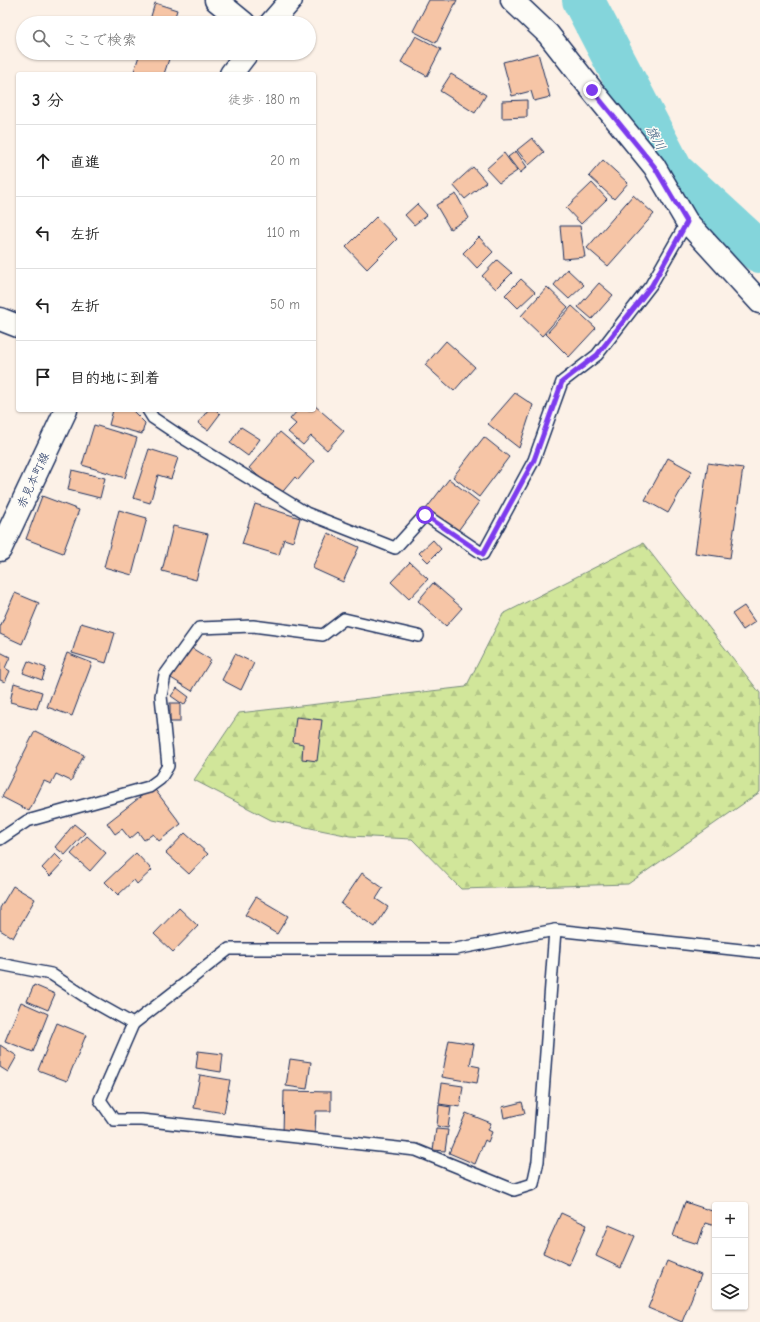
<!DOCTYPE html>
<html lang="ja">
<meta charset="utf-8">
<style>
:root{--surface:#fff;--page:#f2f2f2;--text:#222;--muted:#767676;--line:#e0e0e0}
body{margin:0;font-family:"Comic Neue","Klee One",sans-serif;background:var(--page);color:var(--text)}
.controls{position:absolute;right:12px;bottom:12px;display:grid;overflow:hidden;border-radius:4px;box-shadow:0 1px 3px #0004}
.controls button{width:36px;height:36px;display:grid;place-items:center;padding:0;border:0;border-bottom:1px solid var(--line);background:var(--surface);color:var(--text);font:20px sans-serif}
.stop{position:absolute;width:12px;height:12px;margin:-9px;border:3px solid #7c3aed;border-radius:50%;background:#fff}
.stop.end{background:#7c3aed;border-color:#fff;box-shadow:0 1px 4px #0008}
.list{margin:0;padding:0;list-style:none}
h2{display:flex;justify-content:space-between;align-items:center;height:52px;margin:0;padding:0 16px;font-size:17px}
h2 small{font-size:13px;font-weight:400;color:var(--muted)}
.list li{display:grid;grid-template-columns:26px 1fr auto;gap:12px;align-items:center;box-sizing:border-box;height:72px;padding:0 16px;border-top:1px solid var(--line)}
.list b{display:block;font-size:15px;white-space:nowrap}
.list em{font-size:13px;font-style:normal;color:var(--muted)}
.icon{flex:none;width:22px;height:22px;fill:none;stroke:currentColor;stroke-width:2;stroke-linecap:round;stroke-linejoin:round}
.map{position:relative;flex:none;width:760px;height:1322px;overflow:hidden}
.search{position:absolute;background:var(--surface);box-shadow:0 1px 3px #0004;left:16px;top:16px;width:300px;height:44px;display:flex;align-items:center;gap:10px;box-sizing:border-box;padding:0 14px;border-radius:22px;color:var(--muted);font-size:15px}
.panel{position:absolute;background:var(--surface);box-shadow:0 1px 3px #0004;left:16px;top:72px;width:300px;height:340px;border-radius:4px}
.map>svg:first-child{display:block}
</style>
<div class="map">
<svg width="760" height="1322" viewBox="0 0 760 1322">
<defs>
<pattern id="forest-firs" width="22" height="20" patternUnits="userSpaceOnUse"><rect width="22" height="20" fill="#d1e69a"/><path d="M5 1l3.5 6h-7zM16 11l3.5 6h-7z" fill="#b3c687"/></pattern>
</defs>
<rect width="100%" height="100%" fill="#fcf1e7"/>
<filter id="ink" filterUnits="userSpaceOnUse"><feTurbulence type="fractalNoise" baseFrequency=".025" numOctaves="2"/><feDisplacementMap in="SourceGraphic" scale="8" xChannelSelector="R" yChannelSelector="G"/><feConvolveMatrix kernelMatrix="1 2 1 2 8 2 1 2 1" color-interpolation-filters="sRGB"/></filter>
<g filter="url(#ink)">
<path fill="url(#forest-firs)" stroke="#768a7c" d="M643,543L760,693V792L628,884L461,889L412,839L350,836L271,820L194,780L239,713L466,687L503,614Z"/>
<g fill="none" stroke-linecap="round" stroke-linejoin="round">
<path stroke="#84d5db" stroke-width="42" d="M583,0L673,172L760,252"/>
</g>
<g fill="#f6c5a6" stroke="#1b2f5e">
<path d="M429,0H457L436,43L413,31Z"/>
<path d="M155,3L177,10L173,23H149Z"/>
<path d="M416,36L441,49L427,76L401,62Z"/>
<path d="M140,53H171L164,74H133Z"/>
<path d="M538,53L550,97L534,101L531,91L512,96L503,62Z"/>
<path d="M451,74L486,95L475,113L440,91Z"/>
<path d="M527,100V117L502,118V101Z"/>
<path d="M532,138L544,152L529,165L517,150Z"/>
<path d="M516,151L527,167L520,173L508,157Z"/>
<path d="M504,153L517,171L499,183L486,169Z"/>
<path d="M603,160L628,183L614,199L589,176Z"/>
<path d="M473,167L486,182L465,199L453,185Z"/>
<path d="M592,183L607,199L581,224L566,208Z"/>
<path d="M456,194L469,218L450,229L436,205Z"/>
<path d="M633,195L654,214L608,266L587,248Z"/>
<path d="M417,204L427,215L414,225L405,215Z"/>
<path d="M376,217L397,239L367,269L346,247Z"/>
<path d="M560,226H580L585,257L563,259Z"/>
<path d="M479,237L493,252L477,268L463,253Z"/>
<path d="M497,260L512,273L496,289L482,276Z"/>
<path d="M567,269L584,285L569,299L554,285Z"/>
<path d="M521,279L535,292L518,308L505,295Z"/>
<path d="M599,283L613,295L592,319L578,307Z"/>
<path d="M547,287L568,307L542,336L521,316Z"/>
<path d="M572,306L596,328L569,357L546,334Z"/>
<path d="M446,341L475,367L454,391L425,365Z"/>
<path d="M515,393L533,405L519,448L488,424Z"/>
<path d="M314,405L344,431L327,450L311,436L303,445L288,432L296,424L290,419L298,410H314Z"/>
<path d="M113,410H132L145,423L142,434L109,425Z"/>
<path d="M208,410H216L220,414L208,430L198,423Z"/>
<path d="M94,425L137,438L125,478L82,465Z"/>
<path d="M241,427L260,439L248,456L230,443Z"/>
<path d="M280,432L314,461L298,480L295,477L280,495L249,468Z"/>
<path d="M484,437L509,457L479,497L453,477Z"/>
<path d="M149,449L178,458L171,479L158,475L150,503L133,498Z"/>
<path d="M668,458L692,471L668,513L645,500Z"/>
<path d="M708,463L743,468L730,558L695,553Z"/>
<path d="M72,470L105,478L100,498L68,490Z"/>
<path d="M449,479L479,502L457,532L426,509Z"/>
<path d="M42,496L79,510L63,553L26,539Z"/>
<path d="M255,504L300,518L293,542L284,539L279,555L242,544Z"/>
<path d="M119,510L147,518L132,575L104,567Z"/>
<path d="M173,526L208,534L196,580L162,571Z"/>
<path d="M328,533L359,547L343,582L312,568Z"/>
<path d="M433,540L441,549L428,562L419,553Z"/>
<path d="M410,562L428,579L409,599L391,582Z"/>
<path d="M433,583L462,608L446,626L418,601Z"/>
<path d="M15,593L39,603L22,644L0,634V627Z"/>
<path d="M744,606L755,622L743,630L732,614Z"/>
<path d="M81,623L115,633L106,663L72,653Z"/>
<path d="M190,647L211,660L192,691L171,678Z"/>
<path d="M0,652L10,657L5,668L10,671L5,682L0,680Z"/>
<path d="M67,653L92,663L72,716L47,707Z"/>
<path d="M235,654L254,663L241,690L222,680Z"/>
<path d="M28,661L46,668L42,680L23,673Z"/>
<path d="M14,683L42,692L37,709L10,702Z"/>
<path d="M177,688L189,697L184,705L171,696Z"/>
<rect x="170" y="703" width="10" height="19"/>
<path d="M296,717L322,720L317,761L302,759L303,744L293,742Z"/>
<path d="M35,731L84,755L71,781L56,774L51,784L44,781L29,811L2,797Z"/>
<path d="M153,787L181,824L159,841L153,834L144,840L138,832L130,839L122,829L115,834L107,823Z"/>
<path d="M74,824L85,833L65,855L55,847Z"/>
<path d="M185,833L208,854L189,874L166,853Z"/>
<path d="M87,836L106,853L90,871L71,854Z"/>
<path d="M136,853L152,870L137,884L134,880L118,895L105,882Z"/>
<path d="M55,854L63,862L50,876L42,868Z"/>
<path d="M362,873L383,888L376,899L388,907L375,927L341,904Z"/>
<path d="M13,886L35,899L13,938L0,930V908Z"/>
<path d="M256,897L288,916L277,934L245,915Z"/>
<path d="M179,908L198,926L173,952L154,934Z"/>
<path d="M34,985L55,994L48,1010L27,1001Z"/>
<path d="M21,1002L48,1014L33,1052L5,1041Z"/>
<path d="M57,1023L86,1035L67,1081L38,1070Z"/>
<path d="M449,1040L474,1044L470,1065L480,1067L477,1083L442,1077Z"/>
<path d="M0,1045L17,1056L8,1072L0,1067Z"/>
<path d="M198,1051L223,1054L221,1072L196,1068Z"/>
<path d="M290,1059L311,1062L307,1089L286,1086Z"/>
<path d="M200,1075L230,1080L224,1113L194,1108Z"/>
<path d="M442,1083L463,1086L460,1107L439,1104Z"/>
<path d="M284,1091L331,1092V1111H316L315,1135L283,1134Z"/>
<path d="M522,1102L525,1113L504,1118L502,1107Z"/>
<path d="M439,1105L451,1107L448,1128L437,1126Z"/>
<path d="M466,1113L491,1123L488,1130L492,1132L488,1142L485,1140L475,1164L449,1153Z"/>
<path d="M436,1129L448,1130L445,1151L433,1150Z"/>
<path d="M685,1202L715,1212V1226L705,1223L698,1244L673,1236Z"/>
<path d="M561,1213L587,1225L569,1265L543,1253Z"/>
<path d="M609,1225L635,1236L621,1268L596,1256Z"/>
<path d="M667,1261L701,1275L682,1322L648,1308Z"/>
</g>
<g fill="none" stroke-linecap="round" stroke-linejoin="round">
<defs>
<g id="service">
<path d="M148,410L153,418L180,436L306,513L395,548L425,515L483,554L534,460L562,382L597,355L651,285L687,222"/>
<path d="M0,839L27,821L149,787L160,779L168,766L161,696L165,675L199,628L253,626L323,635L344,619L418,636"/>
<path d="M0,964L51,974L92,1001L133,1024L229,949H456L555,930L760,952"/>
<path d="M133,1024L100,1100L114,1120H141L416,1150L514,1190L533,1184L538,1161L555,930"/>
</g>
<g id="minor">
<path d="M512,0L548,34L592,90L654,166L687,222L760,302"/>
<path d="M0,319L18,326"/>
</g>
<path id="tertiary" d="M216,0L244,23"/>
<g id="secondary">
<path d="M271,23L291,0"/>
<path d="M231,74L247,53"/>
<path d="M0,550L66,410"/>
</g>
</defs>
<use href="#service" stroke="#1b2f5e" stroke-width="14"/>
<use href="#minor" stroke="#1b2f5e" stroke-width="25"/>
<use href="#tertiary" stroke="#1b2f5e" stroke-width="25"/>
<use href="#secondary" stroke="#1b2f5e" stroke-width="25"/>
<use href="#service" stroke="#fdfcf7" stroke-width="11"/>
<use href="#minor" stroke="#fdfcf7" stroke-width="22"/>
<use href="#tertiary" stroke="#fdfcf7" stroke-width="22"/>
<use href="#secondary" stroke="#fdfcf7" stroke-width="22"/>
</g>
</g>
<g fill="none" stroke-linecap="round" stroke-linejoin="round" filter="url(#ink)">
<path stroke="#7c3aed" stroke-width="5" d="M425,515L483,554L534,460L562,382L597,355L652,285L687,222L654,166L592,90"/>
</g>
<g text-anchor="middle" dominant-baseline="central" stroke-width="3" stroke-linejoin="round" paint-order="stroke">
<g font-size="12" fill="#1b2f5e" stroke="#fdfcf7">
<text transform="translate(33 480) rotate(-65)">赤見本町線</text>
</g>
<g font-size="13" font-style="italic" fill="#35587d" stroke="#fdfcf7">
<text transform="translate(656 138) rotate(62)">旗川</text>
</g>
</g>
</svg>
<div class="controls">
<button>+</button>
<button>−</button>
<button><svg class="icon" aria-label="layers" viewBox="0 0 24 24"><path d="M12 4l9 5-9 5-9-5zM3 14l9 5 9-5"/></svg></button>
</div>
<div class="stop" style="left:425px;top:515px"></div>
<div class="stop end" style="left:592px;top:90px"></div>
<div class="search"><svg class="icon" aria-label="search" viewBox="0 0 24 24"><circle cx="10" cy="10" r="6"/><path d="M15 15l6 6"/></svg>ここで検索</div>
<section class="panel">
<h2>3 分<small>徒歩 · 180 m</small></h2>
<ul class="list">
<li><svg class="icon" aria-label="ahead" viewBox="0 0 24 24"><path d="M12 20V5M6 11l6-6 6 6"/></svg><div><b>直進</b></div><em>20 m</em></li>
<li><svg class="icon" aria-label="left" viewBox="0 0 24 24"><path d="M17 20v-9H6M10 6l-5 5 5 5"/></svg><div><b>左折</b></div><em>110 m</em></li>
<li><svg class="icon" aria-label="left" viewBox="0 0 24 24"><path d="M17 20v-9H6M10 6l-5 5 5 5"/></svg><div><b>左折</b></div><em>50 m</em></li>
<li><svg class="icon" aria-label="arrive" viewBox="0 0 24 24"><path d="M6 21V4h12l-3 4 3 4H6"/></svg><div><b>目的地に到着</b></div></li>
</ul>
</section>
</div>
